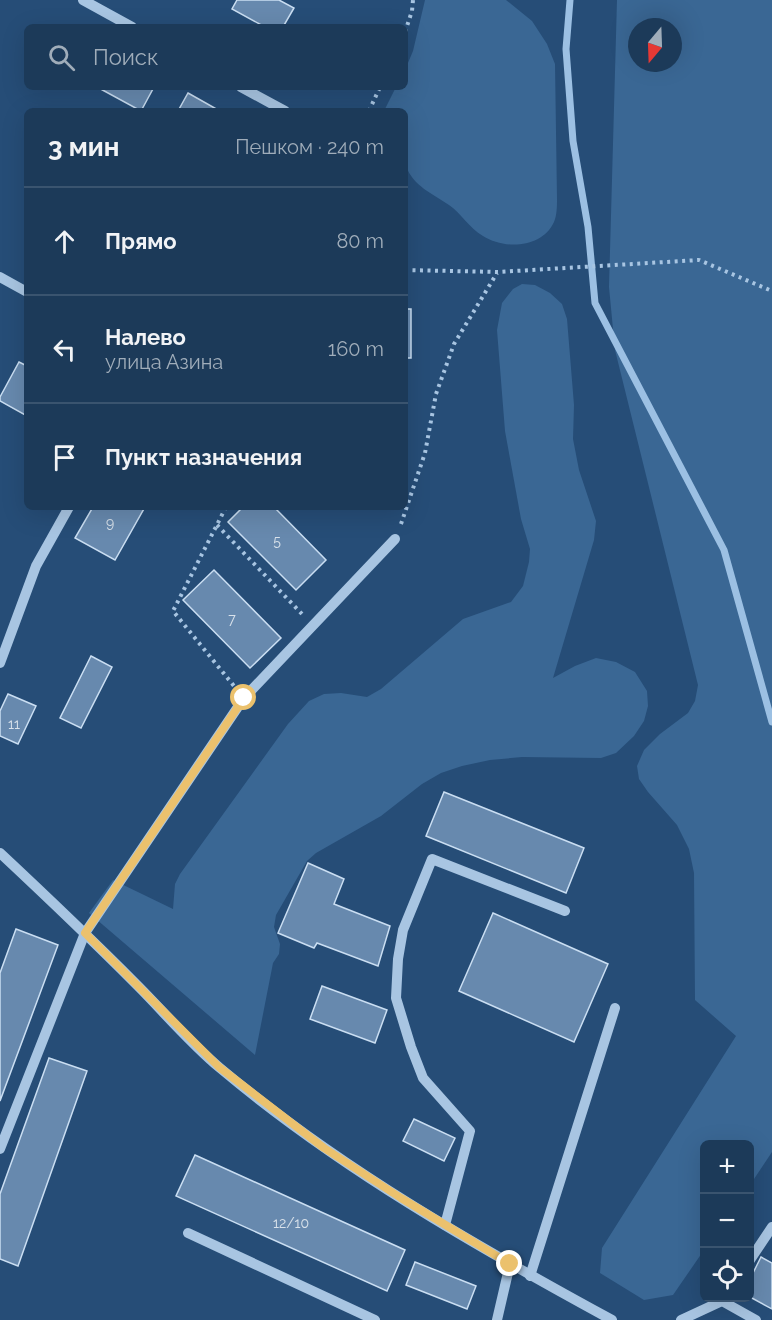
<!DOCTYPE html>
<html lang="ru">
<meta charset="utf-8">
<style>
:root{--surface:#1c3a59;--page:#25415f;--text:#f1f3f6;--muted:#a0adba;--line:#3a546f}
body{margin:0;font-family:Raleway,sans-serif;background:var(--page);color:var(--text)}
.controls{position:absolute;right:18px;bottom:18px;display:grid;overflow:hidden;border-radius:9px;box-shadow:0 6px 24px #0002}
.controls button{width:54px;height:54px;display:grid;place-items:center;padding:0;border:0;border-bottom:2px solid var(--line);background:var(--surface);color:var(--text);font:30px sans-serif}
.compass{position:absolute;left:628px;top:18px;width:54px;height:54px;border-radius:50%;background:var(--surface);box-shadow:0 6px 24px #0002;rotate:199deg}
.stop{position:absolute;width:18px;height:18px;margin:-14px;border:4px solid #ebc16d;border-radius:50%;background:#fff}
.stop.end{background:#ebc16d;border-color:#fff;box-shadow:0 2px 6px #0008}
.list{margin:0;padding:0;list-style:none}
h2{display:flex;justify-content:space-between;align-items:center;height:78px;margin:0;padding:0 24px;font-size:26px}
h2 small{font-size:20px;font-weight:400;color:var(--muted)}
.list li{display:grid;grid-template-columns:39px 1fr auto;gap:18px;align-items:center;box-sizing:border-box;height:108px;padding:0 24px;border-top:2px solid var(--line)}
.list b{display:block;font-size:22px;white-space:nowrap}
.list p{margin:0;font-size:20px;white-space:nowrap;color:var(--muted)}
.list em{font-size:20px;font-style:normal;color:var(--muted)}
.icon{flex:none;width:33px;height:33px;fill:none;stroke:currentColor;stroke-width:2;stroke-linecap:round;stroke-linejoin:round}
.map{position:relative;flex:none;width:772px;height:1320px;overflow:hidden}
.search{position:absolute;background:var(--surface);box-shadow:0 6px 24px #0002;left:24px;top:24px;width:384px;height:66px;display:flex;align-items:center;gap:15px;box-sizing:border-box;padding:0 21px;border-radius:9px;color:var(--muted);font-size:22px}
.panel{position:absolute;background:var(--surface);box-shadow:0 6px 24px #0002;left:24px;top:108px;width:384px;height:402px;border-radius:9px}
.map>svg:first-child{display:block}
</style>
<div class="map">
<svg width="772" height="1320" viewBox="0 0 772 1320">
<rect width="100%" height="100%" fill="#264d77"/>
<g fill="#3a6794" fill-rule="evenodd">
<path d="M425,0H506L532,21L547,44L555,64L557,199C557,206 557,215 554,222C542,248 505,250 483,236C469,228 462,214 449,205C433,194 413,186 406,166C401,153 405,125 405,111H384L396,87H405V70L413,51Z"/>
<path d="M617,0H772V1152L750,1185V1144H704V1250L673,1295L644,1300L600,1273L602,1248L736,1036L695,1000L694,873L689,849L677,825L648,792L639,779L637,766L644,750L660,734L688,713L695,701L698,685L615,350L609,287ZM637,27H673V63H637Z"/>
<path d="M522,284L535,285L550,293L562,304L567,319L574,405L573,439L579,470L596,521L594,540L553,678L575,666L596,658L616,662L635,672L647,691L648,706L644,721L634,736L616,753L601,758L522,757L490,760L462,766L441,773L422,784L381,816L316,853L307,861L276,915L274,927L280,944L279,954L273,963L255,1055L89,913L113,880L173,909L175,884L180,874L288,724L309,701L324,694L341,693L367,697L381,689L463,619L511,602L523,586L529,562L530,549L521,519L505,431L497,330L502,303L513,289Z"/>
</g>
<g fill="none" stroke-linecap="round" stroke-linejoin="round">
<path stroke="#9cc0e3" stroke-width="7" d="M570,0L566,49L573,141L588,227L595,303L724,550L772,722"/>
</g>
<g fill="#6789ae" stroke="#cadef2" stroke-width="1.5">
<path d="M237,0H279L294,8L283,27H265L232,9Z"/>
<path d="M97,87H154L141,111Z"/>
<path d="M188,93L220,111H178Z"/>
<rect x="405" y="309" width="6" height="49"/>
<path d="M19,362L27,366V416L0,401V397Z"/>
<path d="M93,507H145L115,560L75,538Z"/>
<path d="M243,507H274L326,560L296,590L228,522Z"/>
<path d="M214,570L281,638L250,668L183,600Z"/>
<path d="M91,656L112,667L81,728L60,718Z"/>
<path d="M8,694L36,706L18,744L0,736V711Z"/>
<path d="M444,792L584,848L566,893L426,836Z"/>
<path d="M308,863L344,879L334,904L390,926L378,966L317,943L314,948L278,933Z"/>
<path d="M493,913L608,964L574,1042L459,991Z"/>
<path d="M16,929L58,945L0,1101V973Z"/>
<path d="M322,986L387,1010L375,1043L310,1019Z"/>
<path d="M49,1058L87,1071L18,1266L0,1259V1194Z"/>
<path d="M414,1119L455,1138L444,1161L403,1141Z"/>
<path d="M195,1155L405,1250L387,1291L176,1196Z"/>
<path d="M761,1257L772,1263V1309L750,1297V1279Z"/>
<path d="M415,1262L476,1286L467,1309L406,1285Z"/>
</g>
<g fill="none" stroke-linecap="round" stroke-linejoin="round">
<g stroke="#a8c5e2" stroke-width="4" stroke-dasharray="3 4.5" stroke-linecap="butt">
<path d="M405,32L412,11L413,0"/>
<path d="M369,111L380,87"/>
<path d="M405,270L498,272L699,260L772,291"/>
<path d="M226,507L173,611L234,686"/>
<path d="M401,524L425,453L436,394L454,344L497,273"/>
<path d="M217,525L302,614"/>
</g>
<g stroke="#a8c5e2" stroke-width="10">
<path d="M83,0L132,27"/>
<path d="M241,87L285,111"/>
<path d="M0,277L27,292"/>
<path d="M0,663L36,566L69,507"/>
<path d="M0,853C46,896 92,940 137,985C164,1012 190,1043 220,1068C339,1168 476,1246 612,1320"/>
<path d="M0,1149L85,933L244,698L395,539"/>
<path d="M445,1225L470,1131L423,1078L411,1047L396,998L398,959L403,930L432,859L565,911"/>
<path d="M188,1233L375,1320"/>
<path d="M750,1260L772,1227"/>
<path d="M530,1276L615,1008"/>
<path d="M497,1320L510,1264"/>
<path d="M681,1320L722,1301L756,1320"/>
</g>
</g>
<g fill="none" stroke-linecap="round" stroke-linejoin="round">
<path stroke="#ebc16d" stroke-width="8" d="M244,698L85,933L219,1067L324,1148L401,1198L510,1264"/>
</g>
<g text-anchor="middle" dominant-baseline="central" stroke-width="4.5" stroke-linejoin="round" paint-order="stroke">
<g font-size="14" fill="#d9e2eb">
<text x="110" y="523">9</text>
<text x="277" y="541">5</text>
<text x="232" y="619">7</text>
<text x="14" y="724">11</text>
<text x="291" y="1223">12/10</text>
</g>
</g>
</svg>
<div class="controls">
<button>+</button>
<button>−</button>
<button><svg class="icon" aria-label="locate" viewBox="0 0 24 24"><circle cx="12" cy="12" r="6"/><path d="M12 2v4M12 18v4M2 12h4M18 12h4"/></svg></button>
</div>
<svg class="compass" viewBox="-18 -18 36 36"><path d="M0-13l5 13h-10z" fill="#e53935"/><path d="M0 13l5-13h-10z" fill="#a0adba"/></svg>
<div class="stop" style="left:244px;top:698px"></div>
<div class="stop end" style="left:510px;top:1264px"></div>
<div class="search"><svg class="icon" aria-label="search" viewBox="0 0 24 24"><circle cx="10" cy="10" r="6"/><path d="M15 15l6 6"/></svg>Поиск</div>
<section class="panel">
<h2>3 мин<small>Пешком · 240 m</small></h2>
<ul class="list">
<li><svg class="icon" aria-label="ahead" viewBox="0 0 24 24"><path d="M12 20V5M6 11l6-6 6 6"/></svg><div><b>Прямо</b></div><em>80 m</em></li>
<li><svg class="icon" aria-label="left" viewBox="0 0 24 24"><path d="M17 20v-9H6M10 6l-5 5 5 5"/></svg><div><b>Налево</b><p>улица Азина</p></div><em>160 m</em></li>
<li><svg class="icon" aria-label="arrive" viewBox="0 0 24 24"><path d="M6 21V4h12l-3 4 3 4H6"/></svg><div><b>Пункт назначения</b></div></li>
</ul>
</section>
</div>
